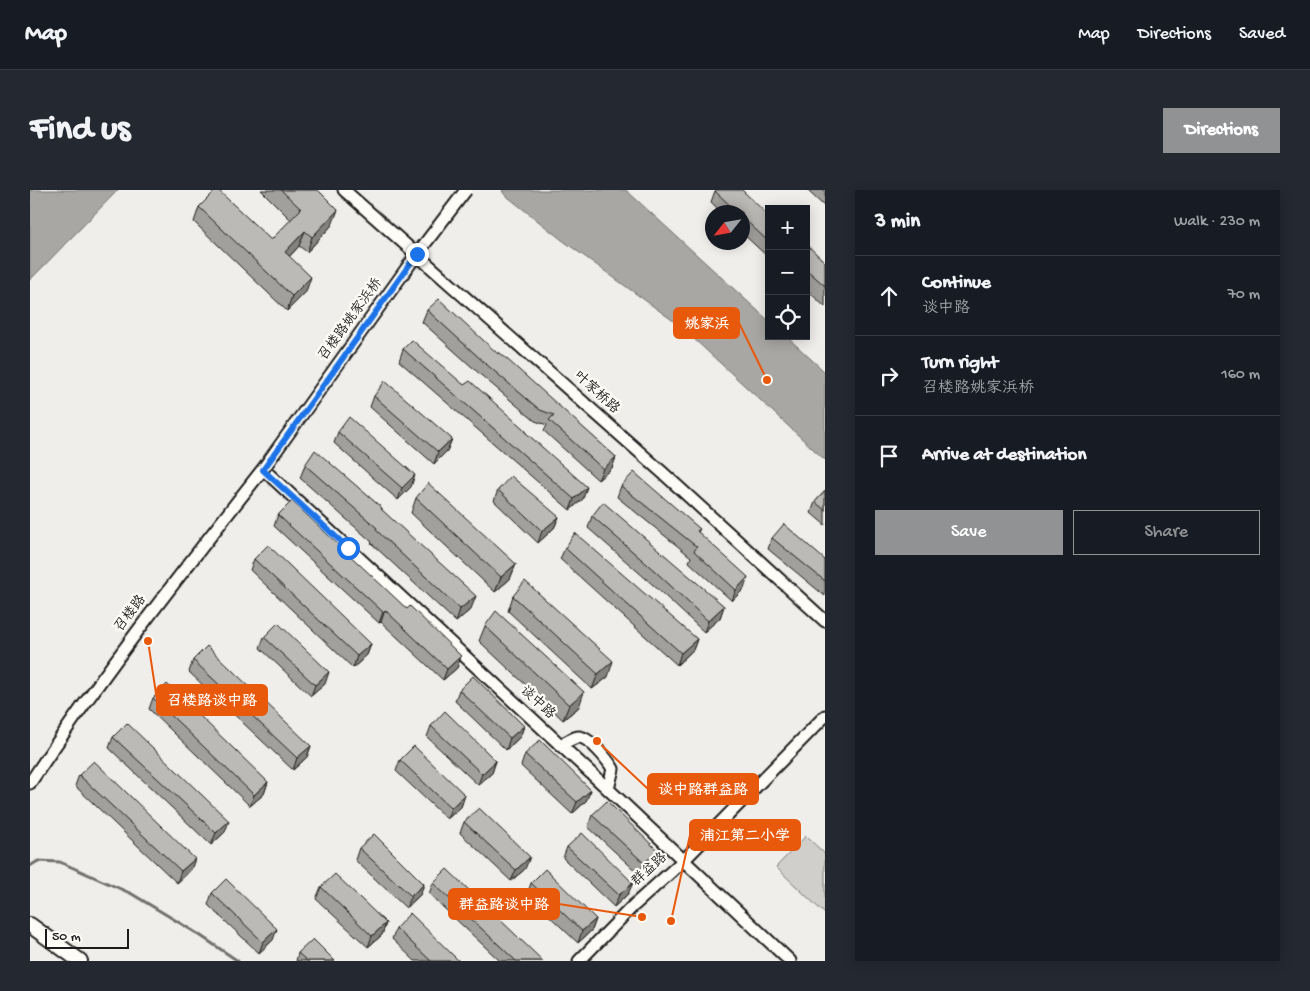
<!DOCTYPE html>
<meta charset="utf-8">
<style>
:root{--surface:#171b24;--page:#242831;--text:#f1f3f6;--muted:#9ea1a6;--line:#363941;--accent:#919294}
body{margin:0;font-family:"Gochi Hand","LXGW WenKai TC",sans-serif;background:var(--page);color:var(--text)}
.controls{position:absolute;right:15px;top:15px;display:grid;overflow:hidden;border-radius:0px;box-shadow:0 2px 12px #0003}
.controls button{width:45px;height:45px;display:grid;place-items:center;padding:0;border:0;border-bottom:1px solid var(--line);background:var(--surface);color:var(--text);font:25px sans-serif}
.compass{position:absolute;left:675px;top:15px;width:45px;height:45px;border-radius:50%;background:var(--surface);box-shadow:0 2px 12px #0003;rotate:239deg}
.scale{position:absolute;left:15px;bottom:12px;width:84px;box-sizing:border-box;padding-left:5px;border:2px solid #1c1c1c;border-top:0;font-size:14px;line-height:18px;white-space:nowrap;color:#1c1c1c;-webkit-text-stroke:4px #fdfcf7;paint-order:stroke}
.stop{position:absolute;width:15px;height:15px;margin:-11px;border:4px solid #1a73e8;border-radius:50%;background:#fff}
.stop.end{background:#1a73e8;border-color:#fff;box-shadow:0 1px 5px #0008}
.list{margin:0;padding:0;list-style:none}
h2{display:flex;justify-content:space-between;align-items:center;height:65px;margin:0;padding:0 20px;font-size:21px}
h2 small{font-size:16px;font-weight:400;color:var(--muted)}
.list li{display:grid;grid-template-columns:32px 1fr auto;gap:15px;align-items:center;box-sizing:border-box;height:80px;padding:0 20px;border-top:1px solid var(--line)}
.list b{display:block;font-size:19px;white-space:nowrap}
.list p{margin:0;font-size:16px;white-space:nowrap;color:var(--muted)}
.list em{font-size:16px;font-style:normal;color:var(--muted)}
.actions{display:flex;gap:10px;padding:15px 20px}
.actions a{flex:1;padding:11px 0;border:1px solid var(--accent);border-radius:0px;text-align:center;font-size:18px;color:var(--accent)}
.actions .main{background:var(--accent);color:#fff}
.icon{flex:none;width:28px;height:28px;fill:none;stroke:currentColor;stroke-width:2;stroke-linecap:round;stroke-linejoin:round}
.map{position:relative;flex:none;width:795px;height:771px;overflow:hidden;border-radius:0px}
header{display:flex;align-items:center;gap:30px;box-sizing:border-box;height:70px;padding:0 25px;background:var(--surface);border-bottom:1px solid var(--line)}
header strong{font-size:24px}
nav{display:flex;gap:28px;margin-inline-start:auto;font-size:18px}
.intro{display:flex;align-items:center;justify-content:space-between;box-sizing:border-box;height:120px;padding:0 30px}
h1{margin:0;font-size:35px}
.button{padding:12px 22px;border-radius:0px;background:var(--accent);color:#fff;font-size:18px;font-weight:700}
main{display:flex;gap:30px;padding:0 30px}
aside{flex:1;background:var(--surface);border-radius:0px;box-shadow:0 2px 12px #0003}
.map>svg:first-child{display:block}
</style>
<header>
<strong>Map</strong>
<nav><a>Map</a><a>Directions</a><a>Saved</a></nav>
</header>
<div class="intro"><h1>Find us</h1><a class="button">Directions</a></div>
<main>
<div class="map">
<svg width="795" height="771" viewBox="0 0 795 771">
<rect width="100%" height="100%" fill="#f0eeea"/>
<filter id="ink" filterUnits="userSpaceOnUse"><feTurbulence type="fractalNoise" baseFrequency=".02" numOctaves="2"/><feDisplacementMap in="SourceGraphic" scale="10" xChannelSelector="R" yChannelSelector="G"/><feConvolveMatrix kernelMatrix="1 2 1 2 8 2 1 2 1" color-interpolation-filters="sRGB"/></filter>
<g filter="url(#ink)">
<path fill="#d0cfcc" stroke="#767674" d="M776,646L795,664V724L746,677Z"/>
<g fill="#a8a7a3" stroke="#706f6d">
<path d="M0,0H88L0,90Z"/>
<path d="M472,0H596L739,131V146H756L795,182V270L649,135L532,50L474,4Z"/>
</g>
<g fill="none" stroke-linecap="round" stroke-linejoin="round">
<path stroke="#706f6d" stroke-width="3" d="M0,676L8,671L30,672L102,704L168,744L208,771"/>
<defs>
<g id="minor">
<path d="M314,0L633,283L795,431"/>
<path d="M530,555C536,553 543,547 549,547C559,547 578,570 583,579L578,599"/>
<path d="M0,593C72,484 152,382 233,279L578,599L760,771"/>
<path d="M549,771L602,717L653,671L795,526"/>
</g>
<path id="major" d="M0,735L50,771"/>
</defs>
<use href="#minor" stroke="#1c1c1c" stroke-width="15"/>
<use href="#major" stroke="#1c1c1c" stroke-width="18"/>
<use href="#minor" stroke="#fdfcf7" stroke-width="11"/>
<use href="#major" stroke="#fdfcf7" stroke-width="14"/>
<defs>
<path id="minor-bridge" d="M233,279L387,64L436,0"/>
</defs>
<use href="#minor-bridge" stroke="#1c1c1c" stroke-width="15" stroke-linecap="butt"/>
<use href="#minor-bridge" stroke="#fdfcf7" stroke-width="11"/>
</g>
<g fill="#a1a09d" stroke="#1c1c1c">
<path d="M231,0H288L302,35L277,62L269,56L259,67L276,102L257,121L164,32L169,17L241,50L261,30Z"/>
<path d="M778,0H795V17L778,1Z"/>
<path d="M685,1L739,26V66L738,67L712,43V22H691L681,12Z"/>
<path d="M776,56L795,72V117L776,99Z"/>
<path d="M397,120L468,164L586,267L582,278L568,290L514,241L517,235L505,231L452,186L392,132Z"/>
<path d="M373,159L434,195L496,241V243L553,309L540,320L369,171Z"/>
<path d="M344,206L422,249L417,261L404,274L340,217Z"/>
<path d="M308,242L381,297L368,310L304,253Z"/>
<path d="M275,275L352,318V320L441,419L426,432L341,353L342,352L270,288Z"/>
<path d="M591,296L670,339L668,342L714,399L702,411L659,372L661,367L587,307Z"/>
<path d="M468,300L529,327L524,338L508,353L464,311Z"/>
<path d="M795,301V335L781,323L785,312Z"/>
<path d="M386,308L486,374L480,389L465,402L381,323Z"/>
<path d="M248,325L377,419L431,466L427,478L413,490L351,432L349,433L244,336Z"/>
<path d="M562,326L694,416L690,428L674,442L622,394L558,338Z"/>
<path d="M742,348L795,370V406L738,359Z"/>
<path d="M535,358L667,449L663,460L647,475L530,369Z"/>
<path d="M224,369L341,454L337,465L323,478L220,380Z"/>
<path d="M483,406L578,487L562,499L478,421Z"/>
<path d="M455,436L549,517L533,530L449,451Z"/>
<path d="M234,447L295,494L281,506L230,458Z"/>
<path d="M163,470L281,556L277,567L263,580L159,482Z"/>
<path d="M429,500L494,536L490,547L476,560L425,511Z"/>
<path d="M123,508L238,592L234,604L220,616L119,519Z"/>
<path d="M401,536L466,571L462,583L448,595L397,547Z"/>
<path d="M83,547L195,642L181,655L79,558Z"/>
<path d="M495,564L561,600L556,611L542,624L491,576Z"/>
<path d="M370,570L435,605L431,617L417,629L366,581Z"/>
<path d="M49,585L161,680L147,693L45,596Z"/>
<path d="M562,625L628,661L624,672L610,685L558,637Z"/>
<path d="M434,632L495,679L481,691L430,643Z"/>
<path d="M537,657L598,704L584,717L533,668Z"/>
<path d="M329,658L394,694L390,705L376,718L325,670Z"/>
<path d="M403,693L513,771H470L399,704Z"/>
<path d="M501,693L566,729L562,740L548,753L497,705Z"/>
<path d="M291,697L356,733L352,745L338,757L286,709Z"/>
<path d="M182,703L243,750L229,763L178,715Z"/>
<path d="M366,738L429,771H385L362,749Z"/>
<path d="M268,763L305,771H266Z"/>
</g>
<g fill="#83827f" stroke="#1c1c1c">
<path d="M308,20L302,35L277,62L282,47Z"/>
<path d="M275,41L269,56L249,78L255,62Z"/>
<path d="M281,87L276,102L257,121L262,106Z"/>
<path d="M422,249L417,261L404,274L408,262Z"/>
<path d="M586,267L582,278L568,290L573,279Z"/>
<path d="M385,285L381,297L368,310L372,298Z"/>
<path d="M557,297L553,309L540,320L544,309Z"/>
<path d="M529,327L524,338L508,353L512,341Z"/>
<path d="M486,374L480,389L465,402L471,387Z"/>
<path d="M718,387L714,399L702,411L706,400Z"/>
<path d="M446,406L441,419L426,432L430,419Z"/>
<path d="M694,416L690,428L674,442L678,431Z"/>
<path d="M355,420L351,432L349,433L353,422Z"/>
<path d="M667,449L663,460L647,475L651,463Z"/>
<path d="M341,454L337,465L323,478L327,466Z"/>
<path d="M431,466L427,478L413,490L417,479Z"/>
<path d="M583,471L578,487L562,499L568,484Z"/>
<path d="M299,482L295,494L281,506L285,495Z"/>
<path d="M554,502L549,517L533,530L539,515Z"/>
<path d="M494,536L490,547L476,560L480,548Z"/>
<path d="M281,556L277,567L263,580L267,568Z"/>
<path d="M466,571L462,583L448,595L452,584Z"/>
<path d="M238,592L234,604L220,616L224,605Z"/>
<path d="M561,600L556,611L542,624L547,612Z"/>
<path d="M435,605L431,617L417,629L421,618Z"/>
<path d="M199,631L195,642L181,655L186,643Z"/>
<path d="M628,661L624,672L610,685L614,673Z"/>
<path d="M500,667L495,679L481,691L486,680Z"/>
<path d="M165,669L161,680L147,693L151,681Z"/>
<path d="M603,693L598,704L584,717L589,705Z"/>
<path d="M394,694L390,705L376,718L381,706Z"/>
<path d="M566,729L562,740L548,753L552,741Z"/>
<path d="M356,733L352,745L338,757L342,746Z"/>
<path d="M247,739L243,750L229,763L233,752Z"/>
</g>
<g fill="#bbbab6" stroke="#1c1c1c">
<path d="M186,0H188L241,50L271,19L251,0H288L308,20L282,47L275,41L255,62L281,87L262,106L169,17Z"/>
<path d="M686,0H712L739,26V52L712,27V22H707L685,1Z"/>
<path d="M777,55L795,72V96L776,79V56Z"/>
<path d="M409,109L468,164L469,162L586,267L573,279L519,230L524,225L510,220L456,174L397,120Z"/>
<path d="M382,150L434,195L440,191L496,241L495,242L557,297L544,309L373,159Z"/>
<path d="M355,191L422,249L408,262L344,206Z"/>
<path d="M319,227L385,285L372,298L308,242Z"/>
<path d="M285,260L352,318L351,319L446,406L430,419L346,340L347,338L275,275Z"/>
<path d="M604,282L670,339L667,341L718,387L706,400L664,361L667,357L591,296Z"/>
<path d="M481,286L529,327L512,341L468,300Z"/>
<path d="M398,293L486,374L471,387L386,308Z"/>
<path d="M795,301V320L785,312Z"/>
<path d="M262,311L377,419L380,416L431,466L417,479L355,420L353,422L248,325Z"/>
<path d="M573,312L694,416L678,431L626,382L562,326Z"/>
<path d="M754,334L795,370V391L742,348Z"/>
<path d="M545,343L667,449L651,463L535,358Z"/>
<path d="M238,355L341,454L327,466L224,369Z"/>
<path d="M495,391L583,471L568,484L483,406Z"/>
<path d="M466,421L554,502L539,515L455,436Z"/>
<path d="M248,433L299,482L285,495L234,447Z"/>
<path d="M177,456L281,556L267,568L163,470Z"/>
<path d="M443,486L494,536L480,548L429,500Z"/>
<path d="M137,494L238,592L224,605L123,508Z"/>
<path d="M415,521L466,571L452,584L401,536Z"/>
<path d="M97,533L199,631L186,643L83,547Z"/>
<path d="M510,550L561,600L547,612L495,564Z"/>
<path d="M384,556L435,605L421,618L370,570Z"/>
<path d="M64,571L165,669L151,681L49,585Z"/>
<path d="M577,611L628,661L614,673L562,625Z"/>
<path d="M449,618L500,667L486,680L434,632Z"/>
<path d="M552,643L603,693L589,705L537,657Z"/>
<path d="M344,644L394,694L381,706L329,658Z"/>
<path d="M417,679L513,771H486L403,693Z"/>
<path d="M515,679L566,729L552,741L501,693Z"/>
<path d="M305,684L356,733L342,746L291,697Z"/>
<path d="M196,689L247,739L233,752L182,703Z"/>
<path d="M380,723L429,771H401L366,738Z"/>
<path d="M283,749L305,771H277L268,763Z"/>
</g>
</g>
<g fill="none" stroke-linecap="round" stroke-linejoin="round" filter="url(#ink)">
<path stroke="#1a73e8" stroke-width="6" d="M318,358L233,280L387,64"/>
</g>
<g text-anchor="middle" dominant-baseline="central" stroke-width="4.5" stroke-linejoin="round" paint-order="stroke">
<g font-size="14" fill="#1c1c1c" stroke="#fdfcf7">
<text transform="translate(321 130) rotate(-54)">召楼路姚家浜桥</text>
<text transform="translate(566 203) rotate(42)">叶家桥路</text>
<text transform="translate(101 424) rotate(-53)">召楼路</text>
<text transform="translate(507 513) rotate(43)">谈中路</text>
<text transform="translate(620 680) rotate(-42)">群益路</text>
</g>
</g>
<path fill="none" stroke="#e8590c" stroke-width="2" d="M737 190L709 133M118 451L127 510M567 551L618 599M641 731L660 645M612 727L529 714"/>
<g fill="#e8590c" stroke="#fdfcf7" stroke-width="2">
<circle cx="737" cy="190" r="5"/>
<circle cx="118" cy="451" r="5"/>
<circle cx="567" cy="551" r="5"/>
<circle cx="641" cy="731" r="5"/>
<circle cx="612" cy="727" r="5"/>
</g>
<g fill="#e8590c" stroke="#e8590c" stroke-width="2">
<rect x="644" y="118" width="65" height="30" rx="5"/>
<rect x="127" y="495" width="110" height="30" rx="5"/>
<rect x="618" y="584" width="110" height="30" rx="5"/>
<rect x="660" y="630" width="110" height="30" rx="5"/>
<rect x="419" y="699" width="110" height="30" rx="5"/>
</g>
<g font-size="15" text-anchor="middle" font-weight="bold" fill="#fff">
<text x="677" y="138">姚家浜</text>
<text x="182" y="515">召楼路谈中路</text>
<text x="673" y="604">谈中路群益路</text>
<text x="715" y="650">浦江第二小学</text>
<text x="474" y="719">群益路谈中路</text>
</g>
</svg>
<div class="controls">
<button>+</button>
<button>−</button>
<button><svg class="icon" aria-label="locate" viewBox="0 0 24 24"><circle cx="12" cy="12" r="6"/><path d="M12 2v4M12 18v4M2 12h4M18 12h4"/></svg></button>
</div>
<svg class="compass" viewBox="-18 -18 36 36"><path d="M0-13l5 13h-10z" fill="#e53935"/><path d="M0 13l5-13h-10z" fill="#9ea1a6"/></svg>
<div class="scale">50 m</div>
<div class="stop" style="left:318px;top:358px"></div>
<div class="stop end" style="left:387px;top:64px"></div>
</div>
<aside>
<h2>3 min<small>Walk · 230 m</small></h2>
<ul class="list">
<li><svg class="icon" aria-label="ahead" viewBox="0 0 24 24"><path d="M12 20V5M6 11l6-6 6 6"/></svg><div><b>Continue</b><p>谈中路</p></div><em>70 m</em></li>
<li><svg class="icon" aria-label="right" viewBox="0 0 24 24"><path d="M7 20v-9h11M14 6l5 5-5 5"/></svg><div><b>Turn right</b><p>召楼路姚家浜桥</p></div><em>160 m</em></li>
<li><svg class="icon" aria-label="arrive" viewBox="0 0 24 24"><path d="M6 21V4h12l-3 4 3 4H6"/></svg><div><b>Arrive at destination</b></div></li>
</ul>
<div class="actions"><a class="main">Save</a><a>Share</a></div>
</aside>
</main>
